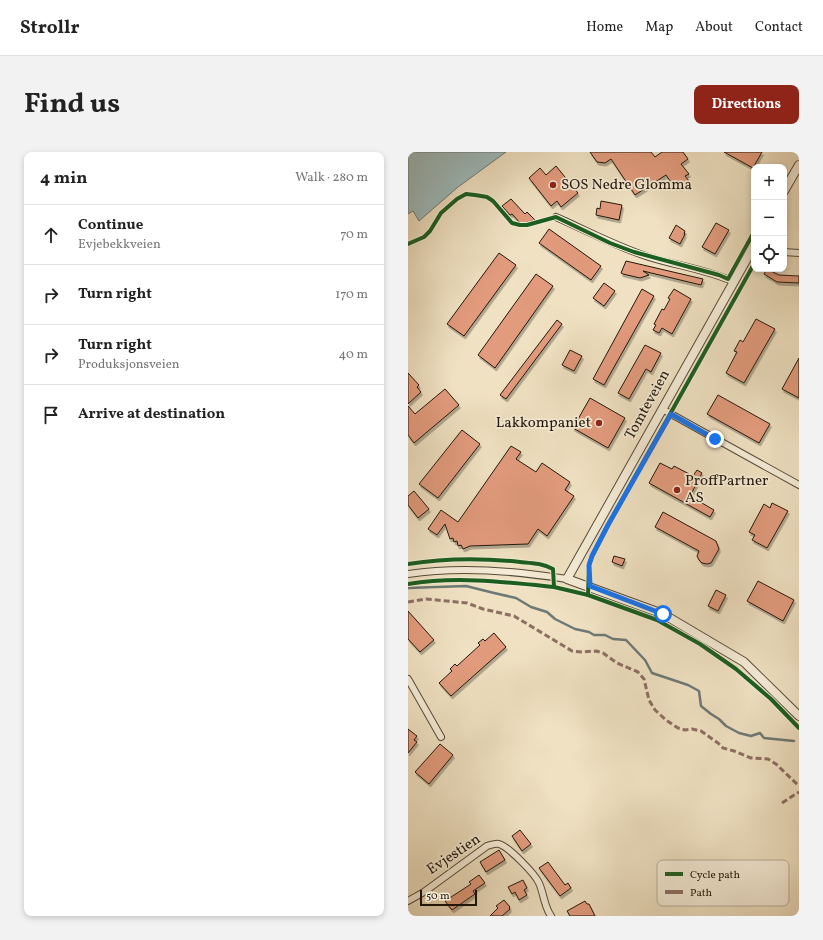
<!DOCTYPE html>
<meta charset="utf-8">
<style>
:root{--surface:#fff;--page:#f2f2f2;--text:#222;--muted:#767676;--line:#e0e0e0;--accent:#8f2418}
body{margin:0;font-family:Vollkorn,serif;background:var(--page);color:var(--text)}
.controls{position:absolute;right:12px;top:12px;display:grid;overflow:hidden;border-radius:8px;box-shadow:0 2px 6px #0003}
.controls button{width:36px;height:36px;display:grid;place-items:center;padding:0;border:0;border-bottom:1px solid var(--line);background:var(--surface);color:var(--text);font:20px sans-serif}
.scale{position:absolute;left:12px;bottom:10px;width:57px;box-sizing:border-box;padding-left:4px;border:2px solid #23170a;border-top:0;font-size:11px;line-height:14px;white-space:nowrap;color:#23170a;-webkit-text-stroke:3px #f5ecd7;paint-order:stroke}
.stop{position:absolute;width:12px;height:12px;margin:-9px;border:3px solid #1a73e8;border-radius:50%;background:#fff}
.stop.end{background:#1a73e8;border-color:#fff;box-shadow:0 1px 4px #0008}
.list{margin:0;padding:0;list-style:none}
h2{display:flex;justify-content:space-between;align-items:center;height:52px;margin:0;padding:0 16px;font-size:17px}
h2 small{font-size:13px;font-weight:400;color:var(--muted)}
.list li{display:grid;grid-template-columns:26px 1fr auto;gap:12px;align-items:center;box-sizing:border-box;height:60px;padding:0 16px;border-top:1px solid var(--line)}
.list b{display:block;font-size:15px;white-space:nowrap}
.list p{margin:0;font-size:13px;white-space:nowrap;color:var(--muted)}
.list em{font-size:13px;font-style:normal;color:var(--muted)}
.icon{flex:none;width:22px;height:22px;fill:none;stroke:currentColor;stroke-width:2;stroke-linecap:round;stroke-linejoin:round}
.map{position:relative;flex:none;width:391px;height:764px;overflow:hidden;border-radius:8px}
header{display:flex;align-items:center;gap:24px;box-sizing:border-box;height:56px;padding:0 20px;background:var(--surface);border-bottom:1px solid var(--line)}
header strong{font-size:19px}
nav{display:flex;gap:22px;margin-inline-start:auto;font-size:14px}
.intro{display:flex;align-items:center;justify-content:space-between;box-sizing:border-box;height:96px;padding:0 24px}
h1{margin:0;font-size:28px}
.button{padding:10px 18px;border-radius:8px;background:var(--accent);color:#fff;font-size:14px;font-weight:700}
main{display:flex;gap:24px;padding:0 24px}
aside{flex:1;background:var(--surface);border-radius:8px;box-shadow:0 2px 6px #0003}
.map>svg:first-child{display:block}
</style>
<header>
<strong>Strollr</strong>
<nav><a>Home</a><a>Map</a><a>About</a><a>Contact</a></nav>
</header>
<div class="intro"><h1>Find us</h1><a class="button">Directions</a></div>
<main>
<aside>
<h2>4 min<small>Walk · 280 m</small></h2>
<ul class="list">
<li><svg class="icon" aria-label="ahead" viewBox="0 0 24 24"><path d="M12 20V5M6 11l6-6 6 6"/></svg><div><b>Continue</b><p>Evjebekkveien</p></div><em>70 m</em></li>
<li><svg class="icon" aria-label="right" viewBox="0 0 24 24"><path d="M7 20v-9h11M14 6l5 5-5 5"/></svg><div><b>Turn right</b></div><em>170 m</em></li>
<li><svg class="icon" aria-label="right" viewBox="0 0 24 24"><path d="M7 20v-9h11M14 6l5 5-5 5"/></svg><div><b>Turn right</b><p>Produksjonsveien</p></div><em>40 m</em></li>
<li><svg class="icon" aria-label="arrive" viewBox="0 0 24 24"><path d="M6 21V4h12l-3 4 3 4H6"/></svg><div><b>Arrive at destination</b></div></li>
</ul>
</aside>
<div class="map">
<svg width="391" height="764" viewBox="0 0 391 764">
<defs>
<filter id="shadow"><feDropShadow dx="1.5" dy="3" stdDeviation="0" flood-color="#0004"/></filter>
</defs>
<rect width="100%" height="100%" fill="#efe1c2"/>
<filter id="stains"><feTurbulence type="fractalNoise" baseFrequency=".005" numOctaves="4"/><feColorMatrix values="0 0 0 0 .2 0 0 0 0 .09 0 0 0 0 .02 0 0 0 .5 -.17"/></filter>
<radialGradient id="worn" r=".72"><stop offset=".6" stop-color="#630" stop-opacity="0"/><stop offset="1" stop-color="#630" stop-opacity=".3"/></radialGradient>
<path fill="#9dbbbc" stroke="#6c7975" d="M0,0H98L50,35L11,69L5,59L0,62Z"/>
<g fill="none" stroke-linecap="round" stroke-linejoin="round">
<path stroke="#6c7975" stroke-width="2.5" d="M0,436L58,434L86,441L108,446L123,455L139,460L147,467L167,477L181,480L186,483H197L205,487L218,488L237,508L244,521L280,533L291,539L293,554L303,562L311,567L318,574L331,581L343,584L352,581L356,586L386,589"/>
</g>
<g fill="#e29b7d" stroke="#23170a" filter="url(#shadow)">
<path d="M182,0H243L247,5L254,0H275L280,7L273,12L281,22L277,24L281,29L271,36L270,34L267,36L258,23L227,43L203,7L197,11L189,10Z"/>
<path d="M316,0H354L345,16Z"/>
<path d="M148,14L170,41L153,55L149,49L143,54L121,26L132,16L138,23Z"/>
<path d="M103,47L117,62L119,60L127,68L113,72L104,62L102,63L94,54Z"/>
<path d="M193,49L214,53L211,68L188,63L189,56L192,57Z"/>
<path d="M308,71L321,78L307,102L294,95Z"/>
<path d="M268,73L277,79L276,82H277L272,92L261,86Z"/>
<path d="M141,77L193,114L183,128L131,91Z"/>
<path d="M91,101L108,113L56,184L39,172Z"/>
<path d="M218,109L295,127L293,133L235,119L241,123L232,126L215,122L213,121Z"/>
<path d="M359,117L371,123L391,124V131L369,130L356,122Z"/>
<path d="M128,122L145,134L87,216L70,203Z"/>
<path d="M196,131L207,139L196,154L185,146Z"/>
<path d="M234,137L246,144L196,233L185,227Z"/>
<path d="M266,137L283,147L264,182L254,176L251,181L245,178L248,173L246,172L254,157L256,158L262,147L260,146Z"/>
<path d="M348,167L367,177L336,231L318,221L329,200L326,199L332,188L335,190Z"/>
<path d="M149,168L154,172L98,247L92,243Z"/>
<path d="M237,193L253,201L243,220L238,217L221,247L210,241Z"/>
<path d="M162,198L174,204L166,219L154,213Z"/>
<path d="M391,206V246L374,237Z"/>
<path d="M0,221L11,233L9,235L13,240L0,252Z"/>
<path d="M37,237L51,253L6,291L0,283V254L7,262Z"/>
<path d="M310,243L362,272L351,291L299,262Z"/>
<path d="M182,246L217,266L200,296L165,276Z"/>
<path d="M54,278L72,292L30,346L11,332Z"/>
<path d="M103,294L113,300L108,307L128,320L134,311L162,330L157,338L166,344L139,384L130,377L120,392L62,394L55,397L53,393L50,394L49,389L46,390L45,386L42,387L37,372L29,383L20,377L33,358L50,370Z"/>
<path d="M252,311L264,317L266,314L285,324L289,318L294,321L282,344L306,358L302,365L241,331Z"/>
<path d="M6,339L21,357L10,366L0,353V344Z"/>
<path d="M364,351L380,359L359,396L344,388L347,383L341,380L356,352L362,356Z"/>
<path d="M255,360L308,389L311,397L303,411L299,412L294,411L291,408L289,404L291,399L247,375Z"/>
<path d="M206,404L217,407L214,414L204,410Z"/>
<path d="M350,429L386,448L375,469L339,449Z"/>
<path d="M308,438L318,443L310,459L300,454Z"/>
<path d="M0,459L26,488L12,500L0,487Z"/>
<path d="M86,481L98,495L43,544L31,531L44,519L42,517L47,512L49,514L72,493L70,491L75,487L77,489Z"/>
<path d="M0,577L9,584L6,588L9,590L0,601Z"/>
<path d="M32,592L45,603L21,632L7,620Z"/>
<path d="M112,678L123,692L114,699L104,684Z"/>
<path d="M91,698L97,708L78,720L72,710Z"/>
<path d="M140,710L157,733L160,731L163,736L152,744L131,716Z"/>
<path d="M71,723L77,731L65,739L67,742L44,758L37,749L63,732L61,730Z"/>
<path d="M115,728L119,736L116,738L119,743L111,748L107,740L104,742L100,735Z"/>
<path d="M96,748L102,755L101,756L102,757L94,764H82L90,756L88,754Z"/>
<path d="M177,749L179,752H181L187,764H162L159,759Z"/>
</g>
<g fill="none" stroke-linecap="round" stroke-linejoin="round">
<defs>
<g id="minor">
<path d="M148,65C180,79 211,96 244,106C271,114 300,118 326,130"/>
<path d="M376,100L391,101"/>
<path d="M254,257L391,333"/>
<path d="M0,422C53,414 106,419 159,427"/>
<path d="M0,527L33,585"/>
<path d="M0,749L16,740L79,694C83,693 88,691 91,692C101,695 127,722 131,731C136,742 136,754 143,764"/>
</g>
<g id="tertiary">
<path d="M376,39L391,13"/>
<path d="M346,94L159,427L255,462L336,510L391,564"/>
</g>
</defs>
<use href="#minor" stroke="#564a38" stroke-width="8"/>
<use href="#tertiary" stroke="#564a38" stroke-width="10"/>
<use href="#minor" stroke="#f5ecd7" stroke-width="6"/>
<use href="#tertiary" stroke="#f5ecd7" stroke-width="8"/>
<g stroke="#8d6e63" stroke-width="3" stroke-dasharray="6 3" stroke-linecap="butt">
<path d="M0,450L18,447L59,451L75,457L106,464L164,499L174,500L188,499L195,501L209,511L230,520L236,527L241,548L247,558L258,568L270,576L277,578L284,577L293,579L310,591L315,596L326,599L343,606L360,607L368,612L391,634"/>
<path d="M374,651L391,640"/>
</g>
<defs>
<g id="cycleway">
<path d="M0,92L16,85L22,79L33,61L49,47L58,42L67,43L79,45L85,49L104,71L112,73H119L148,65L202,91L226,100L311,123L320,127L346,80"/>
<path d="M0,412C37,406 75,406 112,410C123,411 134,411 145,417L146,435L180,443L249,468L292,492L328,517L363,547L391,576"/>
<path d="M0,432C48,424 98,430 146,435"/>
<path d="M180,443L181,413L184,404L200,373L346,112"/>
</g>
</defs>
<use href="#cycleway" stroke="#f5ecd7" stroke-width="6"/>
<use href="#cycleway" stroke="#1b5e20" stroke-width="4"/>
</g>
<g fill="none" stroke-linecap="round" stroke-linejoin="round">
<path stroke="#1a73e8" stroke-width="5" d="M255,462L182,434L181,413L184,404L200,373L263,262L307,287"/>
</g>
<g fill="#8f2418" stroke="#f5ecd7" stroke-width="1.5">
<circle cx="145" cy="33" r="4"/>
<circle cx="191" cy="271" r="4"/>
<circle cx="269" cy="338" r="4"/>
</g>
<g text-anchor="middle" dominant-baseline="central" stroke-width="3.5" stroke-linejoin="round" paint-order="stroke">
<g font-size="15" fill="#23170a" stroke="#f5ecd7" text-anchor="start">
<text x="153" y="33">SOS Nedre Glomma</text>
<text x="183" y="271" text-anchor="end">Lakkompaniet</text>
<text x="277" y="329">ProffPartner<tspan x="277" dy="17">AS</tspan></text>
</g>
<g font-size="15" fill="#23170a" stroke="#f5ecd7">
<text transform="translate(240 253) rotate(-61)">Tomteveien</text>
<text transform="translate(46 703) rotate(-34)">Evjestien</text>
</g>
</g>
<rect x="249" y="708" width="132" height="46" rx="6" fill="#f5ecd7" stroke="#b6ac9a" stroke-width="1"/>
<rect x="257" y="720" width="18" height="4" fill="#1b5e20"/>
<rect x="257" y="738" width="18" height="4" fill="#8d6e63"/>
<g font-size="11" fill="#23170a">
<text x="282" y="726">Cycle path</text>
<text x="282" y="744">Path</text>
</g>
<rect width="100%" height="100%" filter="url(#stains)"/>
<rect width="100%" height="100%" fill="url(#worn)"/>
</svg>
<div class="controls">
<button>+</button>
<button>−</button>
<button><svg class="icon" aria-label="locate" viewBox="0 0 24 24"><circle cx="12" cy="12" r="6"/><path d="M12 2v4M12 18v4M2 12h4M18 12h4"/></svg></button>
</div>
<div class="scale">50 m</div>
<div class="stop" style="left:255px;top:462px"></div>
<div class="stop end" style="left:307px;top:287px"></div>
</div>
</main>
